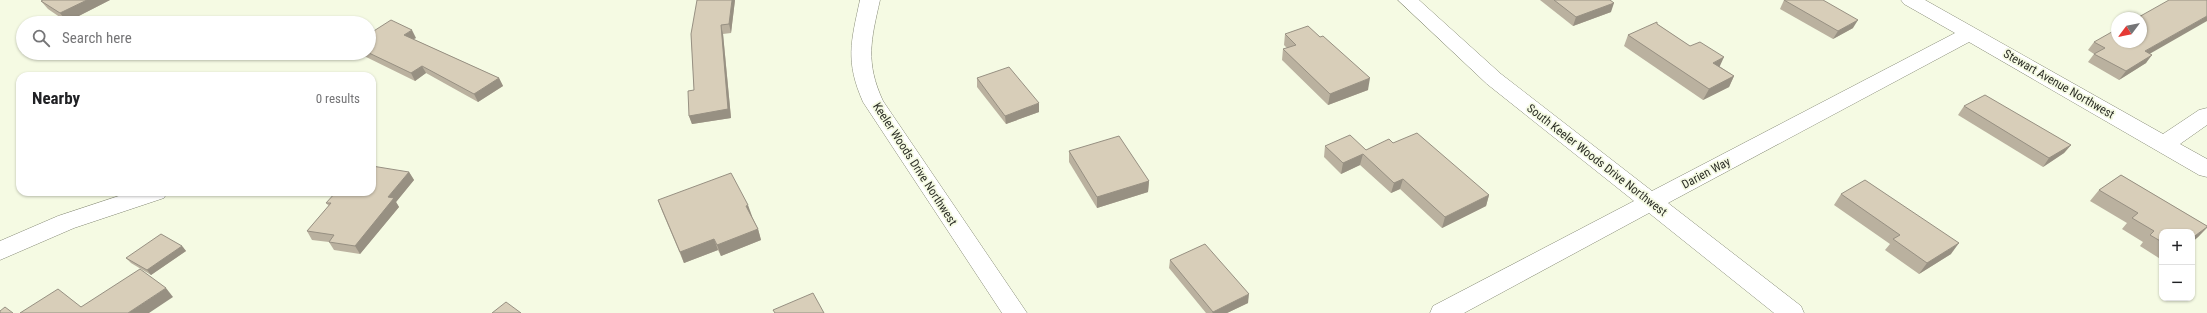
<!DOCTYPE html>
<meta charset="utf-8">
<style>
:root{--surface:#fff;--page:#f6f6f6;--text:#202124;--muted:#757577;--line:#e0e0e0}
body{margin:0;font-family:"Roboto Condensed",sans-serif;background:var(--page);color:var(--text)}
.controls{position:absolute;right:12px;bottom:12px;display:grid;overflow:hidden;border-radius:8px;box-shadow:0 1px 3px #0004}
.controls button{width:36px;height:36px;display:grid;place-items:center;padding:0;border:0;border-bottom:1px solid var(--line);background:var(--surface);color:var(--text);font:20px sans-serif}
.compass{position:absolute;left:2111px;top:12px;width:36px;height:36px;border-radius:50%;background:var(--surface);box-shadow:0 1px 3px #0004;rotate:238deg}
.list{margin:0;padding:0;list-style:none}
h2{display:flex;justify-content:space-between;align-items:center;height:52px;margin:0;padding:0 16px;font-size:17px}
h2 small{font-size:13px;font-weight:400;color:var(--muted)}
.icon{flex:none;width:22px;height:22px;fill:none;stroke:currentColor;stroke-width:2;stroke-linecap:round;stroke-linejoin:round}
.map{position:relative;flex:none;width:2207px;height:313px;overflow:hidden}
.search{position:absolute;background:var(--surface);box-shadow:0 1px 3px #0004;left:16px;top:16px;width:360px;height:44px;display:flex;align-items:center;gap:10px;box-sizing:border-box;padding:0 14px;border-radius:22px;color:var(--muted);font-size:15px}
.panel{position:absolute;background:var(--surface);box-shadow:0 1px 3px #0004;left:16px;top:72px;width:360px;height:124px;border-radius:12px}
.map>svg:first-child{display:block}
</style>
<div class="map">
<svg width="2207" height="313" viewBox="0 0 2207 313">
<rect width="100%" height="100%" fill="#f5fae3"/>
<g fill="none" stroke-linecap="round" stroke-linejoin="round">
<defs>
<g id="minor">
<path d="M860,0H880C871,40 865,62 883,101L1027,313H1002L863,102C845,61 851,42 860,0Z"/>
<path d="M1398,0H1419L1501,74L1652,191L1955,33L1904,4L1901,0H1925L2163,134L2199,110L2207,108V125L2180,144L2207,159V177L2199,175L1969,42L1668,203L1801,306L1804,313H1774L1649,213L1464,313H1430L1433,306L1634,201L1487,84Z"/>
<path d="M131,192H167L164,198L74,228L0,260V241L58,216Z"/>
</g>
</defs>
<use href="#minor" stroke="#868a76" stroke-width="1"/>
<use href="#minor" fill="#fff" fill-rule="evenodd"/>
</g>
<g fill="#bab19f">
<path d="M110,0L67,22L48,9L41,1Z"/>
<path d="M735,0L731,33L723,34L731,118L692,124L689,116L694,90L691,34Z"/>
<path d="M1540,0H1610L1611,12L1573,26Z"/>
<path d="M1784,0L1853,28L1833,39L1780,9Z"/>
<path d="M1657,24L1734,76L1729,87L1703,100L1624,46L1628,35Z"/>
<path d="M369,34L416,38L413,39L499,78L503,86L478,102L426,73L415,81L358,53H369Z"/>
<path d="M1285,34L1368,90L1328,105L1282,60L1283,49L1287,48L1284,45Z"/>
<path d="M2094,42L2150,54L2146,63L2119,80L2088,62L2094,54L2088,50Z"/>
<path d="M977,78L1039,112L1006,124L977,87Z"/>
<path d="M1964,106L2071,145L2064,153L2043,167L1958,115Z"/>
<path d="M1393,143L1489,195L1486,206L1442,228L1400,189L1391,193L1360,165L1341,174L1324,157L1325,146L1366,150Z"/>
<path d="M1069,151L1149,181L1148,192L1097,208L1069,162Z"/>
<path d="M409,172L414,180L396,202L399,207L360,254L334,250L329,242L312,240L307,231L329,206L326,203Z"/>
<path d="M2121,175L2207,226V228L2198,237L2192,242V232H2162V260L2140,246L2143,242L2122,229L2127,223L2090,201L2099,190Z"/>
<path d="M1841,194L1951,254L1919,274L1885,250L1890,244L1834,205Z"/>
<path d="M658,200L752,216L758,229L761,240L721,256L718,250L684,263L662,211Z"/>
<path d="M182,246L186,251L151,275L131,263L126,258Z"/>
<path d="M1170,260L1248,303L1227,313H1206L1169,268Z"/>
</g>
<g fill="#979082">
<path d="M87,0H110L67,22L60,13Z"/>
<path d="M732,0H735L731,33L729,24Z"/>
<path d="M1614,3L1611,12L1573,26L1576,17Z"/>
<path d="M2207,16V21L2139,60L2145,51Z"/>
<path d="M1858,20L1853,28L1833,39L1838,31Z"/>
<path d="M721,25L723,34L731,118L692,124L689,116Z"/>
<path d="M412,30L416,38L408,42L404,35Z"/>
<path d="M2152,55L2146,63L2119,80L2126,71Z"/>
<path d="M1724,57L1719,68L1713,63Z"/>
<path d="M422,66L426,73L415,81L411,73Z"/>
<path d="M1734,76L1729,87L1703,100L1709,89Z"/>
<path d="M499,78L503,86L478,102L474,94Z"/>
<path d="M1370,78L1368,90L1328,105L1330,94Z"/>
<path d="M1039,103V112L1006,124L1005,116Z"/>
<path d="M2071,145L2064,153L2043,167L2049,158Z"/>
<path d="M1363,154L1360,165L1341,174L1343,163Z"/>
<path d="M409,172L414,180L396,202L399,207L360,254L355,246L388,197Z"/>
<path d="M1403,179L1400,189L1391,193L1394,183Z"/>
<path d="M1149,181L1148,192L1097,208V197Z"/>
<path d="M1489,195L1486,206L1442,228L1445,217Z"/>
<path d="M748,205L752,216L749,217L746,206Z"/>
<path d="M2207,227L2198,237L2192,242V238Z"/>
<path d="M758,229L761,240L721,256L717,245Z"/>
<path d="M714,239L718,250L684,263L680,252Z"/>
<path d="M1959,243L1951,254L1919,274L1927,263Z"/>
<path d="M182,246L186,251L151,275L147,270Z"/>
<path d="M166,288L173,297L149,313H128Z"/>
<path d="M1249,294L1248,303L1227,313H1212L1213,312Z"/>
</g>
<g fill="#d8ceb9" stroke="#979082">
<path d="M43,0H87L60,13L41,1Z"/>
<path d="M697,0H732L729,24L721,25L728,109L689,116L688,91L694,90L691,34Z"/>
<path d="M1554,0H1610L1614,3L1576,17Z"/>
<path d="M1784,0H1823L1858,20L1838,31Z"/>
<path d="M2169,0H2207V16L2145,51L2152,55L2126,71L2094,54L2105,48L2094,42L2117,29V42H2141V18H2137Z"/>
<path d="M391,20L412,30L404,35L499,78L474,94L422,66L411,73L369,53V34Z"/>
<path d="M1657,22V24L1690,46L1700,42L1724,57L1713,63L1734,76L1709,89L1628,35Z"/>
<path d="M1308,26L1320,37L1323,36L1370,78L1330,94L1283,49L1296,45L1285,34Z"/>
<path d="M1009,67L1039,103L1005,116L977,78Z"/>
<path d="M1985,95L2071,145L2049,158L1964,106Z"/>
<path d="M1417,133L1489,195L1445,217L1403,179L1394,183L1363,154L1343,163L1325,146L1350,135L1366,150L1389,139L1393,143Z"/>
<path d="M1119,136L1149,181L1097,197L1069,151Z"/>
<path d="M372,166L409,172L388,197L394,198L355,246L329,242L334,235L307,231L331,203H326L336,192H372Z"/>
<path d="M731,173L748,205L746,206L758,229L717,245L714,239L680,252L658,200Z"/>
<path d="M2121,175L2207,226V227L2192,238V232H2162V242L2150,235L2154,231L2132,218L2138,213L2099,190Z"/>
<path d="M1865,180L1959,243L1927,263L1893,239L1900,235L1841,194Z"/>
<path d="M161,234L182,246L147,270L126,258Z"/>
<path d="M1205,244L1249,294L1213,312L1170,260Z"/>
<path d="M140,269L166,288L128,313H20L58,289L81,307Z"/>
<path d="M813,293L824,313H775L773,310Z"/>
<path d="M506,302L521,313H492Z"/>
<path d="M5,307L13,313H0V311Z"/>
</g>
<g text-anchor="middle" dominant-baseline="central" stroke-width="3.5" stroke-linejoin="round" paint-order="stroke">
<g font-size="12" fill="#2d2f27" stroke="#f5fae3">
<text transform="translate(2059 84) rotate(30)">Stewart Avenue Northwest</text>
<text transform="translate(1597 160) rotate(38)">South Keeler Woods Drive Northwest</text>
<text transform="translate(915 164) rotate(57)">Keeler Woods Drive Northwest</text>
<text transform="translate(1706 173) rotate(-28)">Darien Way</text>
</g>
</g>
</svg>
<div class="controls">
<button>+</button>
<button>−</button>
</div>
<svg class="compass" viewBox="-18 -18 36 36"><path d="M0-13l5 13h-10z" fill="#e53935"/><path d="M0 13l5-13h-10z" fill="#757577"/></svg>
<div class="search"><svg class="icon" aria-label="search" viewBox="0 0 24 24"><circle cx="10" cy="10" r="6"/><path d="M15 15l6 6"/></svg>Search here</div>
<section class="panel">
<h2>Nearby<small>0 results</small></h2>
<ul class="list">
</ul>
</section>
</div>
